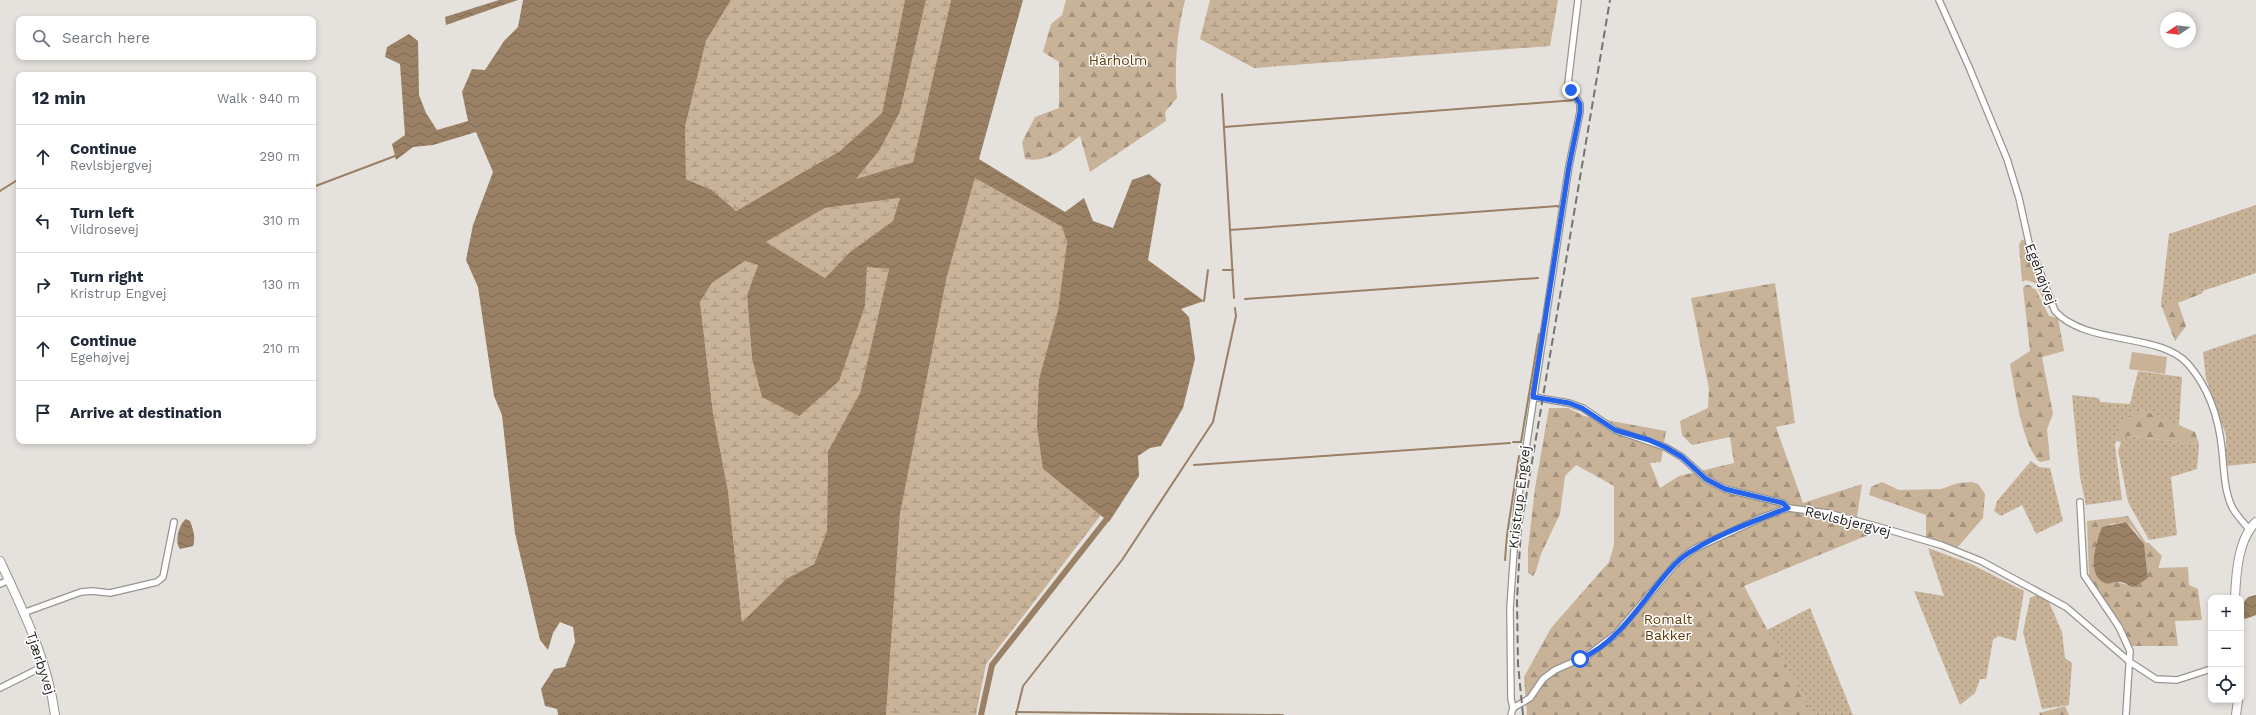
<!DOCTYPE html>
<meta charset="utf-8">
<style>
:root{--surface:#fff;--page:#f2f2f3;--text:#1f2937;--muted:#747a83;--line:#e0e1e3}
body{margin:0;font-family:"Work Sans",sans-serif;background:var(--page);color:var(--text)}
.controls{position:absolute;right:12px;bottom:12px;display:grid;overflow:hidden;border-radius:8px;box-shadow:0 2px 6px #0003}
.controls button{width:36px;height:36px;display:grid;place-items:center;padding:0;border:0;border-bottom:1px solid var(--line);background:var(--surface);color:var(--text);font:20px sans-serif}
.compass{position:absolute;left:2160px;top:12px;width:36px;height:36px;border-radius:50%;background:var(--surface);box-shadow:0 2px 6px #0003;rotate:257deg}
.stop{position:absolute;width:12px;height:12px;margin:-9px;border:3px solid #2563eb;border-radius:50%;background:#fff}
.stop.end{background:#2563eb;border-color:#fff;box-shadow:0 1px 4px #0008}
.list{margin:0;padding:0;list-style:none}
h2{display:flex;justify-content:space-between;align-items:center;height:52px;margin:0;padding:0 16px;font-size:17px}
h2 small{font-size:13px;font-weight:400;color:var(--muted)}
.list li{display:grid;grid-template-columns:26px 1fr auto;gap:12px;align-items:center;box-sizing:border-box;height:64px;padding:0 16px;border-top:1px solid var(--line)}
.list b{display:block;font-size:15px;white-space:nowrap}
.list p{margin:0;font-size:13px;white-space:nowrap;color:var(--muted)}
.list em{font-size:13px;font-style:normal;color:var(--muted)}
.icon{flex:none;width:22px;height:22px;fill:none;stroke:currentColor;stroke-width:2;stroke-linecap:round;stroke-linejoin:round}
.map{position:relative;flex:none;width:2256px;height:715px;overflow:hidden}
.search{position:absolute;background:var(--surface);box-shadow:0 2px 6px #0003;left:16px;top:16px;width:300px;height:44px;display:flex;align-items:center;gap:10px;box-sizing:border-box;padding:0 14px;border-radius:8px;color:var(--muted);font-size:15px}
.panel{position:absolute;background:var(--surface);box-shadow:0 2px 6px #0003;left:16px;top:72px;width:300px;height:372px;border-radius:8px}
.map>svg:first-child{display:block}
</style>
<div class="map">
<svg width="2256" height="715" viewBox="0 0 2256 715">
<defs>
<pattern id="grass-dots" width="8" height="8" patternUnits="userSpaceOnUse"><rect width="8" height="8" fill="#c8b298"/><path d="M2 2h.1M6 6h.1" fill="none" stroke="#a2917c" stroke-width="1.8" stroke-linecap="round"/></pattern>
<pattern id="forest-firs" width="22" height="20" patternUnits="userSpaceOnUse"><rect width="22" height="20" fill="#c8b298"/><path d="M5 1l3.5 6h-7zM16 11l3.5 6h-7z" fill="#a2917c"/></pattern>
<pattern id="wetland-marsh" width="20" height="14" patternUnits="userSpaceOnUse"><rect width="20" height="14" fill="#c8b298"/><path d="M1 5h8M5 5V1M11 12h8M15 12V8" fill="none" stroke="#a2917c"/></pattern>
<pattern id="water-waves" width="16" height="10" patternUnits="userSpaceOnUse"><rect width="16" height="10" fill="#9a8064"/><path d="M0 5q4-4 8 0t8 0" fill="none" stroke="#7d6952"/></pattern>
</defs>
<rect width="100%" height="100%" fill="#e5e2de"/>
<g fill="url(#grass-dots)">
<path d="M2256,205V273L2161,305L2169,234Z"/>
<path d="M2256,334V463L2226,466V435L2206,379L2203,352Z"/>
<path d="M2138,371L2182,377L2179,426L2142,410L2120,427L2115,445L2122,500L2086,505L2080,477L2072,395L2099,398L2100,402L2130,404Z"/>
<path d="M2127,436L2199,444L2197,469L2171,477L2177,535L2149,540L2128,502L2118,451L2121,442Z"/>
<path d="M2031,461L2039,467L2050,468L2063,521L2036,534L2022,505L2001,516L1994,511L1997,501Z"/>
<path d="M1928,548L1971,564L2024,591L2016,641L1998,636L1993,640L1986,679H1980L1975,693L1960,705L1914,591L1944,596Z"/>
<path d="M2036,595L2049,602L2062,632L2065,658L2072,663L2069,705L2042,709L2023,632L2030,598Z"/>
<path d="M1810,608L1853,715H1813L1767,630Z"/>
</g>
<g fill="url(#forest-firs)" fill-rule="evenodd">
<path d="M1066,0H1185C1177,31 1174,67 1177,98L1165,112L1166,121L1090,172L1080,136C1063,149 1047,163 1025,159L1022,142L1035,117L1059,108V62L1043,52L1051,24L1062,15Z"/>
<path d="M2022,239L2026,242L2053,309L2049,308L2035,283L2026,280L2022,282L2019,245Z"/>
<path d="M1775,283L1795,423L1776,427L1803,503L1862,484L1856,524L1873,533L1744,586L1813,715H1527L1524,677L1551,628L1609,562L1614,545V486L1576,465L1565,476L1560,514L1541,554L1536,571L1533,576L1528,573V549L1535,488L1549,408H1568L1584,416L1666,431L1661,462L1650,463L1660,488L1679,476L1734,463L1730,437L1692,445L1682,435L1680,421L1708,408L1709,389L1691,298Z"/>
<path d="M2025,285H2029L2036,290L2049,316L2058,318L2064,351L2042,357L2053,414L2047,429L2050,460L2040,462C2022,446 2015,389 2010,364L2030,351L2023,288Z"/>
<path d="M2202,290L2203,293L2178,303L2186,326L2175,341L2161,305Z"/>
<path d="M2142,410L2195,432L2199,444L2127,436L2121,442L2116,441C2121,422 2123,417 2142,410Z"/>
<path d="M1882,482L1899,490L1941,489L1958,483L1972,482L1978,484L1985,494L1983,518L1957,548L1926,538V515L1869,495L1871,487Z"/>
<path d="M2128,516L2146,543H2149L2162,556L2158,568L2188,567L2189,585L2198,589L2202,620L2175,621L2178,646H2132L2089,577L2087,521ZM2126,522C2147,540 2145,553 2148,578L2135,587L2117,582L2110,524Z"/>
<path d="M2065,706L2069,715H2040L2039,713Z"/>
</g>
<g fill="url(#wetland-marsh)">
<path d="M731,0H905L882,113L840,151L736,211L712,190L686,179L685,127L706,41Z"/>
<path d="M926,0H951L913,162L855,180L879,151L900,112Z"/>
<path d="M1210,0H1558L1550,46L1254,68L1200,39Z"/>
<path d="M975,178L1062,227L1067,242L1058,310L1039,379L1043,469L1101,515L986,664L976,715H886L900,514L947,276Z"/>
<path d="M901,198L893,221L850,252L825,278L766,242L825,208Z"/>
<path d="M745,261L758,265L747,295L752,358L865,306L867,266L889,269L860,393L828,451L827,531L814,564L786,579L742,622L728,491L713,413L700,302L712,283Z"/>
</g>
<path fill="#c8b298" d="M2132,352L2167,357L2165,374L2129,369Z"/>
<g fill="url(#water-waves)" fill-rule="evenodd">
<path d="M499,0H518L446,25L445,17Z"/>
<path d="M523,0H731L706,41L685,127L686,179L712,190L736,211L840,151L882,113L905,0H926L900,112L879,151L856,179L913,162L951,0H1023L979,159L1065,212L1084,198L1093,221L1113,228L1132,180L1149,174L1161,184L1148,260L1204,301L1181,309L1189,317L1195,359L1183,408L1161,446L1150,448L1138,456L1139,476L1109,522L1043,469L1037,427L1039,379L1058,310L1067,242L1062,227L975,178L947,276L900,514L886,715H558L557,709L545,706L541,689L554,669L565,667L575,642L573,627L560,622L553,633L548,650L540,640L515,533L502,415L494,396L478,287L466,260L473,225L493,172L476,132L433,145L413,147L396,160L392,144L405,135L400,64L385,57L387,47L409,34L418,41L419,95L426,113L437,130L468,121L462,92L472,69L485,70L504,41L518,27ZM900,198L893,221L850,252L825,278L766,242L825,208ZM745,261L758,265L747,295L752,358L762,397L799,416L839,381L865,306L867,267L889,269L860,393L828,451L827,531L814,564L786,579L742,622L728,491L713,413L700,302L712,283Z"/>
<path d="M186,519L190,521C193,529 196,538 193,546L180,549C174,542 179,524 186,519Z"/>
<path d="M2126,522L2144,544L2148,578L2135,587C2129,587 2125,582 2120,582C2114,581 2110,585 2105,583C2085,575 2097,540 2102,527Z"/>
<path d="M2256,595V615L2245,619L2243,617V603L2248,597Z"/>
</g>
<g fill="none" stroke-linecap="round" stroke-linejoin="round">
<g stroke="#9a8064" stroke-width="2">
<path d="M1222,94L1234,298"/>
<path d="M1575,125L1578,108"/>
<path d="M1224,127L1576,100"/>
<path d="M313,187L395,156"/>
<path d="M0,191L19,179"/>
<path d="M1230,230L1558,206L1560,208"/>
<path d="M1223,270H1233"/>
<path d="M1245,299L1538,278"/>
<path d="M1204,301L1208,270"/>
<path d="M1513,442H1521L1539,334"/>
<path d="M1194,465L1510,443"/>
<path d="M1505,560L1507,535L1519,456"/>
<path d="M1016,712L1283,715"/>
<path d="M1016,715L1023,686L1122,560L1213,422L1236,316L1235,308"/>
</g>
<path stroke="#9a8064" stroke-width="6" d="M981,715L992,665L1106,520"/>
<defs>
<g id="street">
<path d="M1939,0L1969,67L2007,159L2019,198L2029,243L2055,311C2086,346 2160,332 2188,364C2209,388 2219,420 2222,450C2224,469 2224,490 2232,507C2236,515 2243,522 2249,529"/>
<path d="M1533,397L1569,403L1583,408L1615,430L1665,447L1682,457L1706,479L1725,489L1783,503L1788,508"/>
<path d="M2080,502L2084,575L2119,627L2130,651L2126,715"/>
<path d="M0,584L9,580"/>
<path d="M23,613L81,592L92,591L110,593L157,582L163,577L174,522"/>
<path d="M0,688L44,666"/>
<path d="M1513,708L1530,698L1543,679L1555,670L1587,656L1616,634L1677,562L1694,549L1763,517L1788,508L1828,513L1886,529L1941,545L1981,561L2066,607L2130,662L2156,679L2177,680L2211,669"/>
<path d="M1511,715L1513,708L1511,699L1510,608L1517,507L1569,166L1580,112V104L1568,83L1578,0"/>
</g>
<g id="secondary">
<path d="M0,561C23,610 48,661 55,715"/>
<path d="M2235,598C2236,574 2238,539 2256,522"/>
<path d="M2236,715L2238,700"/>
</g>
</defs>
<use href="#street" stroke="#989591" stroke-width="8"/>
<use href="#secondary" stroke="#989591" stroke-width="10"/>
<use href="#street" stroke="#fff" stroke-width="5.5"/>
<use href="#secondary" stroke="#fff" stroke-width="8"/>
<path stroke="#757371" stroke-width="2" stroke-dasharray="8 4" stroke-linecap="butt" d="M1523,715L1518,664L1517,600L1521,527L1610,0"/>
</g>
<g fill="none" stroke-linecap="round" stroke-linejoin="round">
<path stroke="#2563eb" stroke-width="5" d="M1571,90L1580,104V112L1569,166L1533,397L1569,403L1582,408L1615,430L1649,440L1665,447L1682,457L1706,479L1725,489L1783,503L1788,508C1759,519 1697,542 1676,563C1645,595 1622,641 1580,659"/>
</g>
<g text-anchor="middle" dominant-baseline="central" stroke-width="3" stroke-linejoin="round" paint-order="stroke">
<g font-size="14" fill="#603b03" stroke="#fff">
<text x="1118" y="60">Hårholm</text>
<text x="1668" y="619">Romalt<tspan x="1668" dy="16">Bakker</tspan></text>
</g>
<g font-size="14" fill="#262524" stroke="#fff">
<text transform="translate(2041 274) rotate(69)">Egehøjvej</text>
<text transform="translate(1519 497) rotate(-83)">Kristrup Engvej</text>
<text transform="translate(1848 521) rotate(14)">Revlsbjergvej</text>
<text transform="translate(41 663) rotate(72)">Tjærbyvej</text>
</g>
</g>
</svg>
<div class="controls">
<button>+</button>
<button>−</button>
<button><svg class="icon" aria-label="locate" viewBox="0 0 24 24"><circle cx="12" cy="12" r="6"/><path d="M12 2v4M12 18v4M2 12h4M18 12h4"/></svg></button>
</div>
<svg class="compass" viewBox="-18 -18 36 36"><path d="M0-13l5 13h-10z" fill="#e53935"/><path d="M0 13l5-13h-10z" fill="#747a83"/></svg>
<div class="stop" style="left:1580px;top:659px"></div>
<div class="stop end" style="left:1571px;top:90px"></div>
<div class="search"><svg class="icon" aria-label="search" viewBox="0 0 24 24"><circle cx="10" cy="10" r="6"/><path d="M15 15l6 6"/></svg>Search here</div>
<section class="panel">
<h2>12 min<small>Walk · 940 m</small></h2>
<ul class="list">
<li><svg class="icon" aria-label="ahead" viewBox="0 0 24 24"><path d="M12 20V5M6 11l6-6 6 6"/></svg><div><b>Continue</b><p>Revlsbjergvej</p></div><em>290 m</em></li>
<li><svg class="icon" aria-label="left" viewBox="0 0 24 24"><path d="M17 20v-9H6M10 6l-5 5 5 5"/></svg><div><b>Turn left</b><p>Vildrosevej</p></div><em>310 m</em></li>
<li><svg class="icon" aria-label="right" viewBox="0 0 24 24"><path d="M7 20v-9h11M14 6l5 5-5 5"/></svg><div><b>Turn right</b><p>Kristrup Engvej</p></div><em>130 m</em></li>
<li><svg class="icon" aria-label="ahead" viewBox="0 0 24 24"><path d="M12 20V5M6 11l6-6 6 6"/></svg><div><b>Continue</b><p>Egehøjvej</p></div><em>210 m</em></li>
<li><svg class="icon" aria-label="arrive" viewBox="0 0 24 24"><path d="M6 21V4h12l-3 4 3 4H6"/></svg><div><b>Arrive at destination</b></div></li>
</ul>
</section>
</div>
